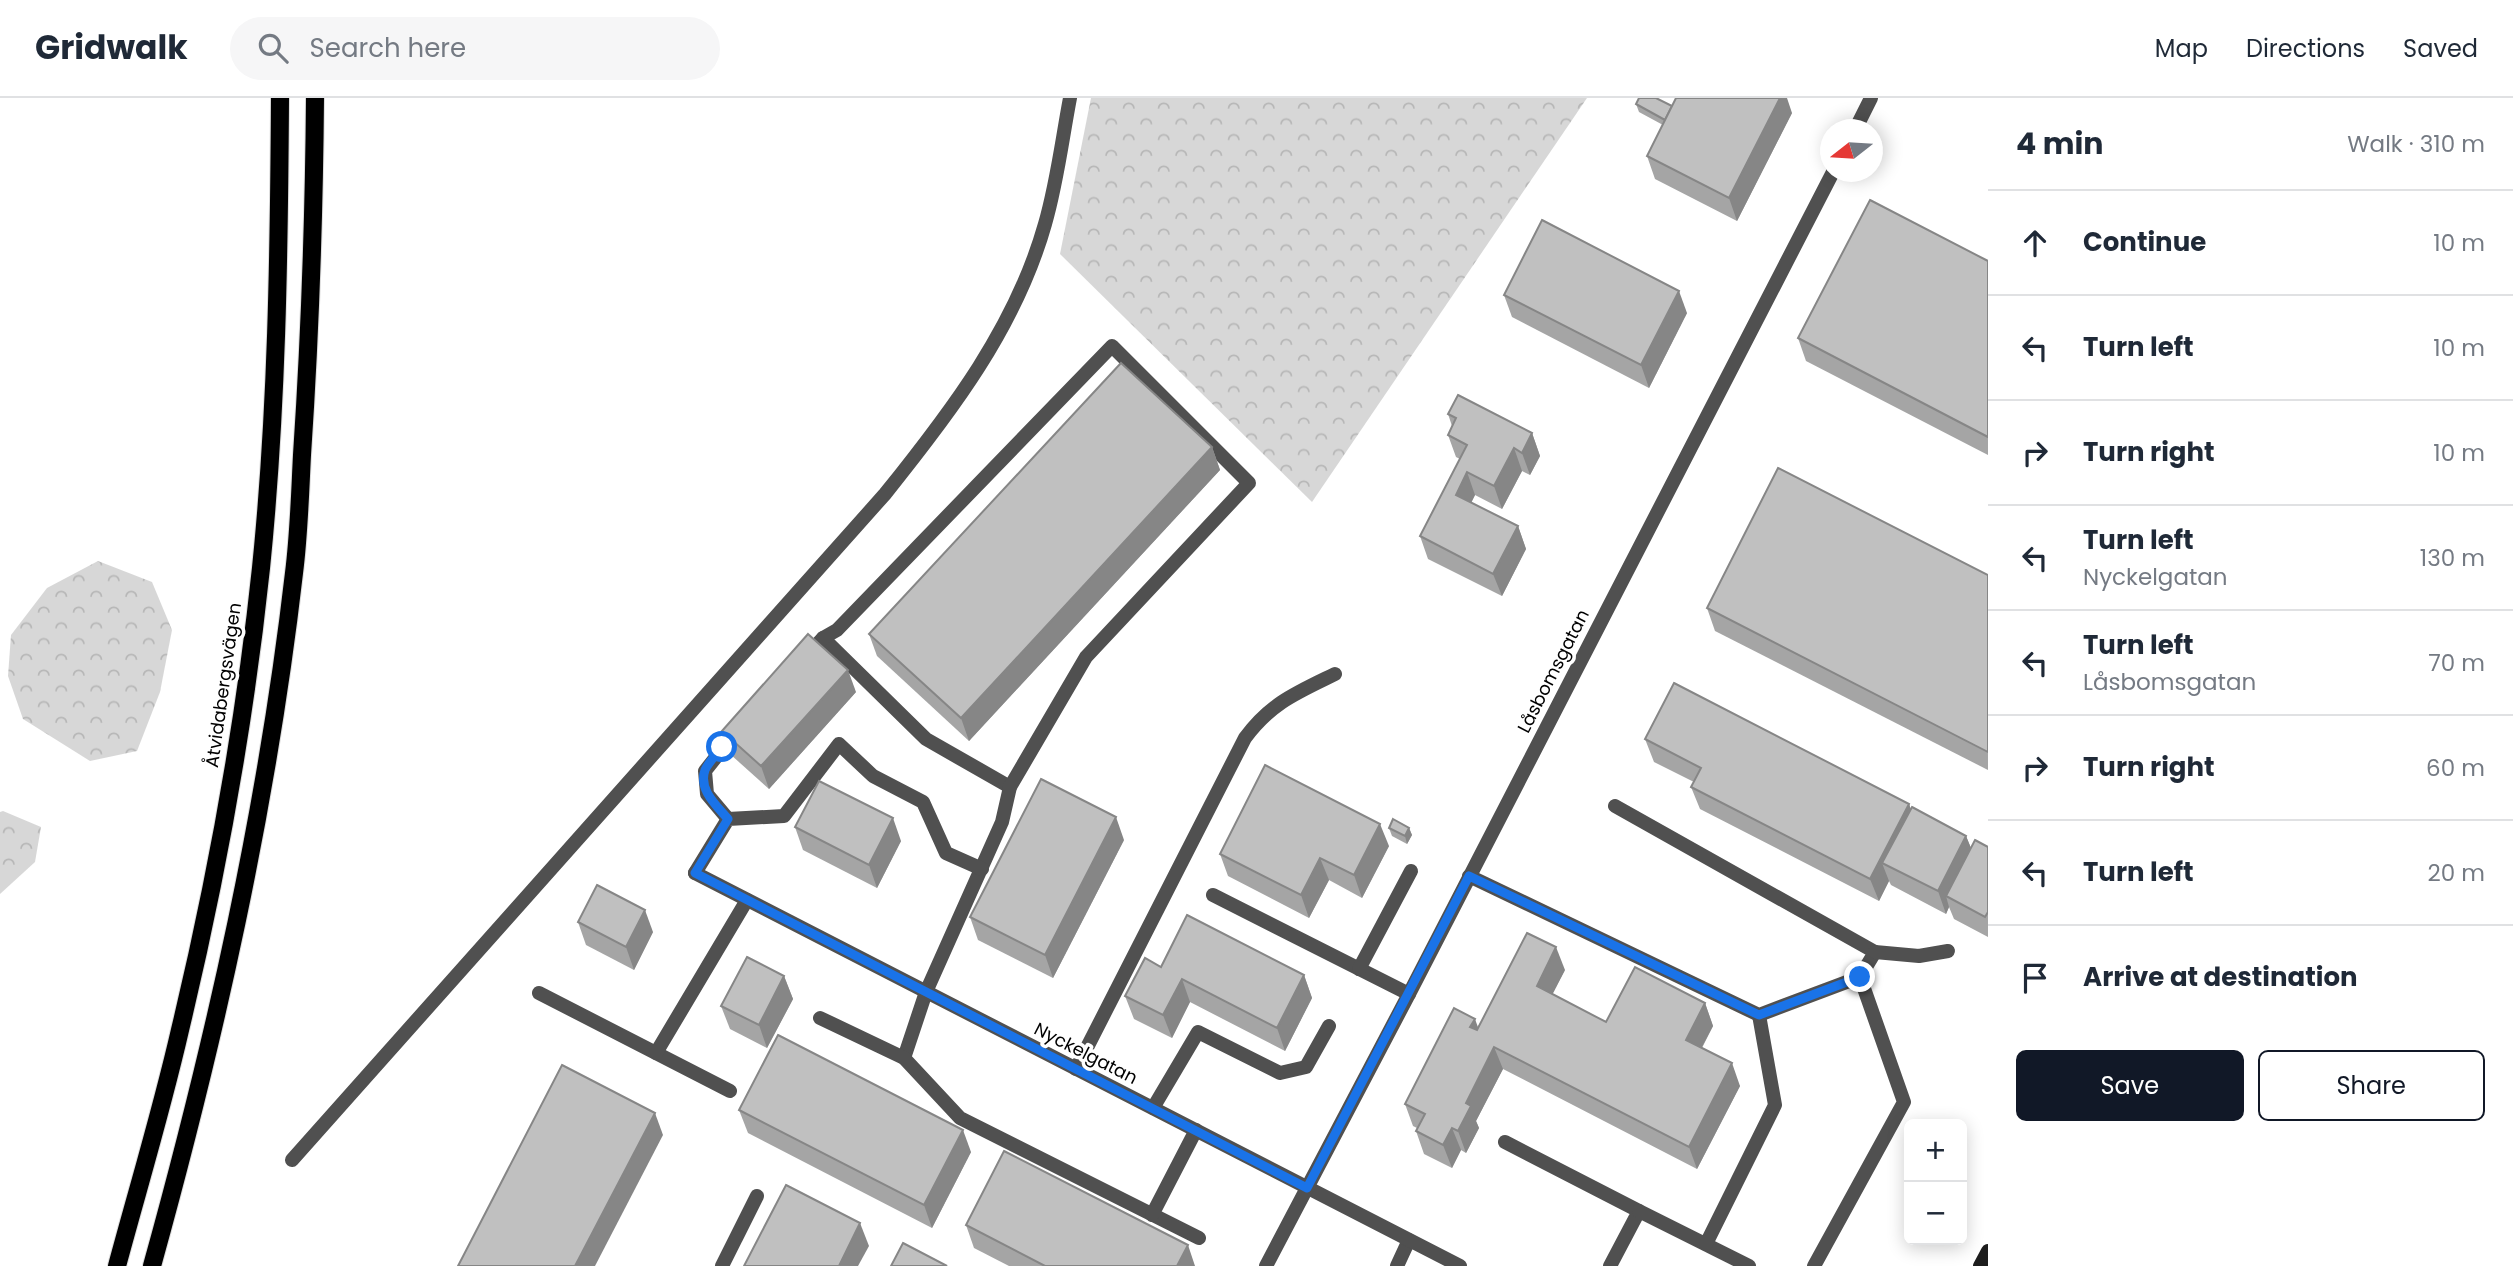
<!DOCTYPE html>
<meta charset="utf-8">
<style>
:root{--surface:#fff;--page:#f6f6f7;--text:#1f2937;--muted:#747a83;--line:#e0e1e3;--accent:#111827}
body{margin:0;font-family:Poppins,sans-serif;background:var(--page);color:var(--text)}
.controls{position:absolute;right:21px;bottom:21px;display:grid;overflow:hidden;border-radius:10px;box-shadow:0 4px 18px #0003}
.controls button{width:63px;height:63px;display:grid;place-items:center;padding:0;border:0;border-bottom:2px solid var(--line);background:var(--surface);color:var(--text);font:35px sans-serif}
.compass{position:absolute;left:1820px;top:21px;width:63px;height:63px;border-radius:50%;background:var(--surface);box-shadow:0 4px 18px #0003;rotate:253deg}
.stop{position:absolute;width:21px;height:21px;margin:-16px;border:5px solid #1a73e8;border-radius:50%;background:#fff}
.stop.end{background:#1a73e8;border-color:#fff;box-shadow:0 2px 7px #0008}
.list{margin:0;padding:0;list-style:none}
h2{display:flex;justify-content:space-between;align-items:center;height:91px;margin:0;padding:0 28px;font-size:30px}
h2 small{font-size:23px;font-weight:400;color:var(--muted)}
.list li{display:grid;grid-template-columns:46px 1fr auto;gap:21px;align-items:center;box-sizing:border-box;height:105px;padding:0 28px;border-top:2px solid var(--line)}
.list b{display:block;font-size:26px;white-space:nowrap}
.list p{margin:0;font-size:23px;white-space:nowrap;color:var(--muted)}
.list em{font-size:23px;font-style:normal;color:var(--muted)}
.actions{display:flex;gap:14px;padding:21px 28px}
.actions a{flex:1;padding:16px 0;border:2px solid var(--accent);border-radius:10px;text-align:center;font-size:24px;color:var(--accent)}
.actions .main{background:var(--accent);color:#fff}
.icon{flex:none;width:38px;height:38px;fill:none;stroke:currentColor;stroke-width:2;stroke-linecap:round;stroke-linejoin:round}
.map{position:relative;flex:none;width:1988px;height:1168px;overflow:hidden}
header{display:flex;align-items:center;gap:42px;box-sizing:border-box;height:98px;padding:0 35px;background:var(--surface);border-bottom:2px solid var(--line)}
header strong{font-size:33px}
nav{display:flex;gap:38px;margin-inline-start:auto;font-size:24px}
.search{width:490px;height:63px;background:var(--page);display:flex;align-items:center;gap:18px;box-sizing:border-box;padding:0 24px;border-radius:38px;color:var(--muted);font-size:26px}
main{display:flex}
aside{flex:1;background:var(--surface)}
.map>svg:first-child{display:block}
</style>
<header>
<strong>Gridwalk</strong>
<div class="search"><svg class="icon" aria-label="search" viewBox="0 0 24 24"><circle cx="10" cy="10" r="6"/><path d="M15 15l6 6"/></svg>Search here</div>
<nav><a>Map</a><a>Directions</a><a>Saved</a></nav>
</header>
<main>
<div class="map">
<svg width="1988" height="1168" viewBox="0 0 1988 1168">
<defs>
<pattern id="forest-crowns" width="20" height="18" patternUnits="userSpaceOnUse" patternTransform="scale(1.75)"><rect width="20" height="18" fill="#d7d7d7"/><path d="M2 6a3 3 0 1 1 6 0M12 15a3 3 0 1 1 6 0" fill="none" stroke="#b7b7b7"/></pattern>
</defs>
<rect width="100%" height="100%" fill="#fff"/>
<g fill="url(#forest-crowns)">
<path d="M1091,0H1587L1312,404L1060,156Z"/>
<path d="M98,463L152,484L172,532L160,594L137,653L90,663L23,621L8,578L11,537L47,490Z"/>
<path d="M3,713L41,729L35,764L0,796V714Z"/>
</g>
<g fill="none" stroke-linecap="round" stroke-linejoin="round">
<defs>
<g id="primary">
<path d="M117,1168C138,1090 162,1011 180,932C216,782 245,623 261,470C277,313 279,157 280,0"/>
<path d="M152,1168C215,941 267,710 294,475C299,436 300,396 302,357C310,238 314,119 315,0"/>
</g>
</defs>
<use href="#primary" stroke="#dbdbdb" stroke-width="20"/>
<g stroke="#505050" stroke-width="14">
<path d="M823,540L926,641L1010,689"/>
<path d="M805,559L823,540L837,532L1112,248L1249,385L1086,559L1010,689L1002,724L926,894L904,960"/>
<path d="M1615,708L1875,854L1860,879"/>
<path d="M728,721L707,696L705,673L739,630"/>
<path d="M695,775L728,721L784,718L839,646L873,678L923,704L946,755L982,771"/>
<path d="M1469,778L1759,917L1860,879L1904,1004L1814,1168"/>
<path d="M1213,797L1409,896"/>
<path d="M1875,854L1919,858L1948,853"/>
<path d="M1359,871L1411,773"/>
<path d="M539,895L730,993"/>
<path d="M820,920L904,960L960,1020L1199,1140"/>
<path d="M656,955L747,802"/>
<path d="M1076,971L1245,640C1271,605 1296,595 1335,576"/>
<path d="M1153,1010L1198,934L1280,975L1306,969L1329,928"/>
<path d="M1505,1044L1639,1113L1610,1168"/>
<path d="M1639,1113L1749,1168"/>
<path d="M1152,1117L1196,1032"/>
<path d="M1706,1146L1775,1007L1759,917"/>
<path d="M722,1168L757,1098"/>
<path d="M1397,1168L1409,1142"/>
</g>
<g stroke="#505050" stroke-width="14">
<path d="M1855,32L1871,0"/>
<path d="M695,775L1460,1168"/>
<path d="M292,1062L885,396C951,314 1016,229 1045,126C1057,85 1062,42 1070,0"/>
<path d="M1266,1168L1409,896L1833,74"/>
</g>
<path stroke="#1d1d1d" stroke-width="14" d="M1980,1168L1988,1153"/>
<use href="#primary" stroke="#000" stroke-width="18"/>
</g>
<g fill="#a5a5a5">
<path d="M1636,6L1672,8L1792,15L1737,123L1655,81L1647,58L1663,27L1639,14Z"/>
<path d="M1988,163V357L1806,263L1798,240Z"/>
<path d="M1504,197L1687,215L1649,290L1512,219Z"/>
<path d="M1448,316L1532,335L1540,358L1530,377L1522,373L1502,411L1475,397L1471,405L1518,428L1526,451L1502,498L1428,461L1420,438L1460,361L1456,359L1448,337L1452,328Z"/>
<path d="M1212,349L1220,372L969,643L877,558L869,536Z"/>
<path d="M1988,477V672L1715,533L1707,510Z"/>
<path d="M856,594L769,691L730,656L722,633Z"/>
<path d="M1645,641L1909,706L1911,712L1966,738L1971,750L1988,749V839L1954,821L1949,809L1946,816L1891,787L1889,783L1879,803L1700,711L1691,689L1694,684L1654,664Z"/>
<path d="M795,729L901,743L877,790L803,752Z"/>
<path d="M1389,730H1409L1412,737L1407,746L1392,738Z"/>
<path d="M1124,742L1053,880L978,842L970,819Z"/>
<path d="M1389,748L1362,800L1329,782L1309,820L1228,778L1220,756Z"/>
<path d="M578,824L653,834L634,872L586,847Z"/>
<path d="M1161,869L1304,877L1312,900L1285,953L1190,904L1172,940L1134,921L1125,898Z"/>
<path d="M1565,872L1552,896L1606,924L1705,905L1713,928L1702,950L1740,988L1697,1071L1503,971L1476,1023L1479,1030L1466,1055L1461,1052L1452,1070L1424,1056L1416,1033L1417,1030L1413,1028L1405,1006L1478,931Z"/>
<path d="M784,878L793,901L767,950L730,931L721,908Z"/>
<path d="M739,1012L971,1054L932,1130L748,1035Z"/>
<path d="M966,1127L1195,1168H1009L974,1150Z"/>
</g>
<g fill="#868686">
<path d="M1780,0H1787L1792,15L1737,123L1729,100Z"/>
<path d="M1679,193L1687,215L1649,290L1641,267Z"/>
<path d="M1532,335L1540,358L1530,377L1522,355Z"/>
<path d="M1212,349L1220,372L969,643L961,620Z"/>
<path d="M1514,350L1522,373L1502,411L1494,388Z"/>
<path d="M1467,374L1475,397L1464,419L1456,397Z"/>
<path d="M1518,428L1526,451L1502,498L1493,476Z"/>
<path d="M848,572L856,594L769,691L761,668Z"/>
<path d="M1909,706L1917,729L1882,765L1889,783L1879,803L1870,781Z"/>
<path d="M1116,719L1124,742L1053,880L1045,857Z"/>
<path d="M893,720L901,743L877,790L869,767Z"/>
<path d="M1380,726L1389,748L1362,800L1354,777Z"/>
<path d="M1409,730L1412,737L1407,746L1405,738Z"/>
<path d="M1966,738L1975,760L1946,798L1949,809L1946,816L1938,793Z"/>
<path d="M1320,760L1329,782L1309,820L1301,797Z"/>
<path d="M645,812L653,834L634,872L626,849Z"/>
<path d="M1556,849L1565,872L1545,911L1537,888Z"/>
<path d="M1304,877L1312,900L1285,953L1277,930Z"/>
<path d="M784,878L793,901L767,950L759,927Z"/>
<path d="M1182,881L1190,904L1172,940L1163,917Z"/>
<path d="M1705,905L1713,928L1694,964L1686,942Z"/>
<path d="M1475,921L1483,943L1470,929Z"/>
<path d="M1494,949L1503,971L1476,1023L1479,1030L1466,1055L1458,1033L1466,1005Z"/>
<path d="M1732,965L1740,988L1697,1071L1689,1049Z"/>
<path d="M655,1015L663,1037L595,1168H575Z"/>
<path d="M1452,1030L1461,1052L1452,1070L1443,1047Z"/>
<path d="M963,1032L971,1054L932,1130L924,1107Z"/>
<path d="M860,1125L869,1148L858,1168H839Z"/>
<path d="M1188,1147L1195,1168H1177Z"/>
</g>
<g fill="#c0c0c0" stroke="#868686" stroke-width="2">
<path d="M1639,0H1656L1672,8L1665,22L1636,6Z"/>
<path d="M1676,0H1780L1729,100L1647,58Z"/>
<path d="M1870,102L1988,163V339L1798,240Z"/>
<path d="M1542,122L1679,193L1641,267L1504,197Z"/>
<path d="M1121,265L1212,349L961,620L869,536Z"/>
<path d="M1458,297L1532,335L1522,355L1514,350L1494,388L1467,374L1456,397L1518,428L1493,476L1420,438L1467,347L1448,337L1456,320L1448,316Z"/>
<path d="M1778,370L1988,477V654L1707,510Z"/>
<path d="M808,536L848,572L761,668L722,633Z"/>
<path d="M1674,585L1909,706L1870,781L1691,689L1701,670L1645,641Z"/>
<path d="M1265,667L1380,726L1354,777L1320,760L1301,797L1220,756Z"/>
<path d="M1041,681L1116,719L1045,857L970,819Z"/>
<path d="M819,683L893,720L869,767L795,729Z"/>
<path d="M1912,709L1966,738L1938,793L1882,765Z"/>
<path d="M1393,721L1409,730L1405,738L1389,730Z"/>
<path d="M1975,742L1988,749V814L1985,819L1946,798Z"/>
<path d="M597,787L645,812L626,849L578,824Z"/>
<path d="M1187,817L1304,877L1277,930L1182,881L1163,917L1125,898L1145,860L1161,869Z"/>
<path d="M1527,835L1556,849L1537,888L1606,924L1635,869L1705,905L1686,942L1732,965L1689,1049L1494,949L1466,1005L1471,1008L1458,1033L1452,1030L1443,1047L1416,1033L1425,1016L1405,1006L1454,910L1475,921L1470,929L1477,932Z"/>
<path d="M747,859L784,878L759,927L721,908Z"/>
<path d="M778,937L963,1032L924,1107L739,1012Z"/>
<path d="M562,967L655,1015L575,1168H458Z"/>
<path d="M1004,1053L1188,1147L1177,1168H1045L966,1127Z"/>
<path d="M786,1087L860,1125L839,1168H744Z"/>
<path d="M903,1145L947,1168H891Z"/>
</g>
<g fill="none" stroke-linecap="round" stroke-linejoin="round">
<path stroke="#1a73e8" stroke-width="9" d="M722,649C717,656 708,665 705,672C698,692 717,708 728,721L695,775L1307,1090L1469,778L1759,917L1860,879"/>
</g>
<g text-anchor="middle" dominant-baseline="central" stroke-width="7" stroke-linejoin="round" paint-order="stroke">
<g font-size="18" fill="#000" stroke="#fff">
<text transform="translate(1553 573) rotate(-63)">Låsbomsgatan</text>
<text transform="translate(223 587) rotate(-82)">Åtvidabergsvägen</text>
<text transform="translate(1086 955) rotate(27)">Nyckelgatan</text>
</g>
</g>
</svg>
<div class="controls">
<button>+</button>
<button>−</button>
</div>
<svg class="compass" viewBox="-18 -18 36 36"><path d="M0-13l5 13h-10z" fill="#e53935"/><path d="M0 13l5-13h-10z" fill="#747a83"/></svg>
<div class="stop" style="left:722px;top:649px"></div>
<div class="stop end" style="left:1860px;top:879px"></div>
</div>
<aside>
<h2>4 min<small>Walk · 310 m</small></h2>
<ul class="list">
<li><svg class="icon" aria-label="ahead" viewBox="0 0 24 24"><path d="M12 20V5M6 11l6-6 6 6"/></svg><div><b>Continue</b></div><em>10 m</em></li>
<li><svg class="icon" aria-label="left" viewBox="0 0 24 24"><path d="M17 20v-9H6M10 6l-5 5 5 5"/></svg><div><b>Turn left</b></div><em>10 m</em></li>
<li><svg class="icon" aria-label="right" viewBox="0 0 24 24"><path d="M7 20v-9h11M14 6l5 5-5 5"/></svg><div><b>Turn right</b></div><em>10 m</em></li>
<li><svg class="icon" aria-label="left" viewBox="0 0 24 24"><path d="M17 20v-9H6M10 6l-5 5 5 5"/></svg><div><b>Turn left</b><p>Nyckelgatan</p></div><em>130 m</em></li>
<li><svg class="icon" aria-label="left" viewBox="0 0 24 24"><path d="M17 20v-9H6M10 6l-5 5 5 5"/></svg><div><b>Turn left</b><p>Låsbomsgatan</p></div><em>70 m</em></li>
<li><svg class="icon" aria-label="right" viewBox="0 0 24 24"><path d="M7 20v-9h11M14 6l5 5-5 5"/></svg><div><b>Turn right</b></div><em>60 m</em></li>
<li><svg class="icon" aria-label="left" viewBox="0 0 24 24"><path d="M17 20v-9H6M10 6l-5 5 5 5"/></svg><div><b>Turn left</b></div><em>20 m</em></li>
<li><svg class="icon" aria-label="arrive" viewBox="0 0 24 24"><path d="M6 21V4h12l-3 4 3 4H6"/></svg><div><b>Arrive at destination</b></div></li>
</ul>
<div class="actions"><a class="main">Save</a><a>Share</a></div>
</aside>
</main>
